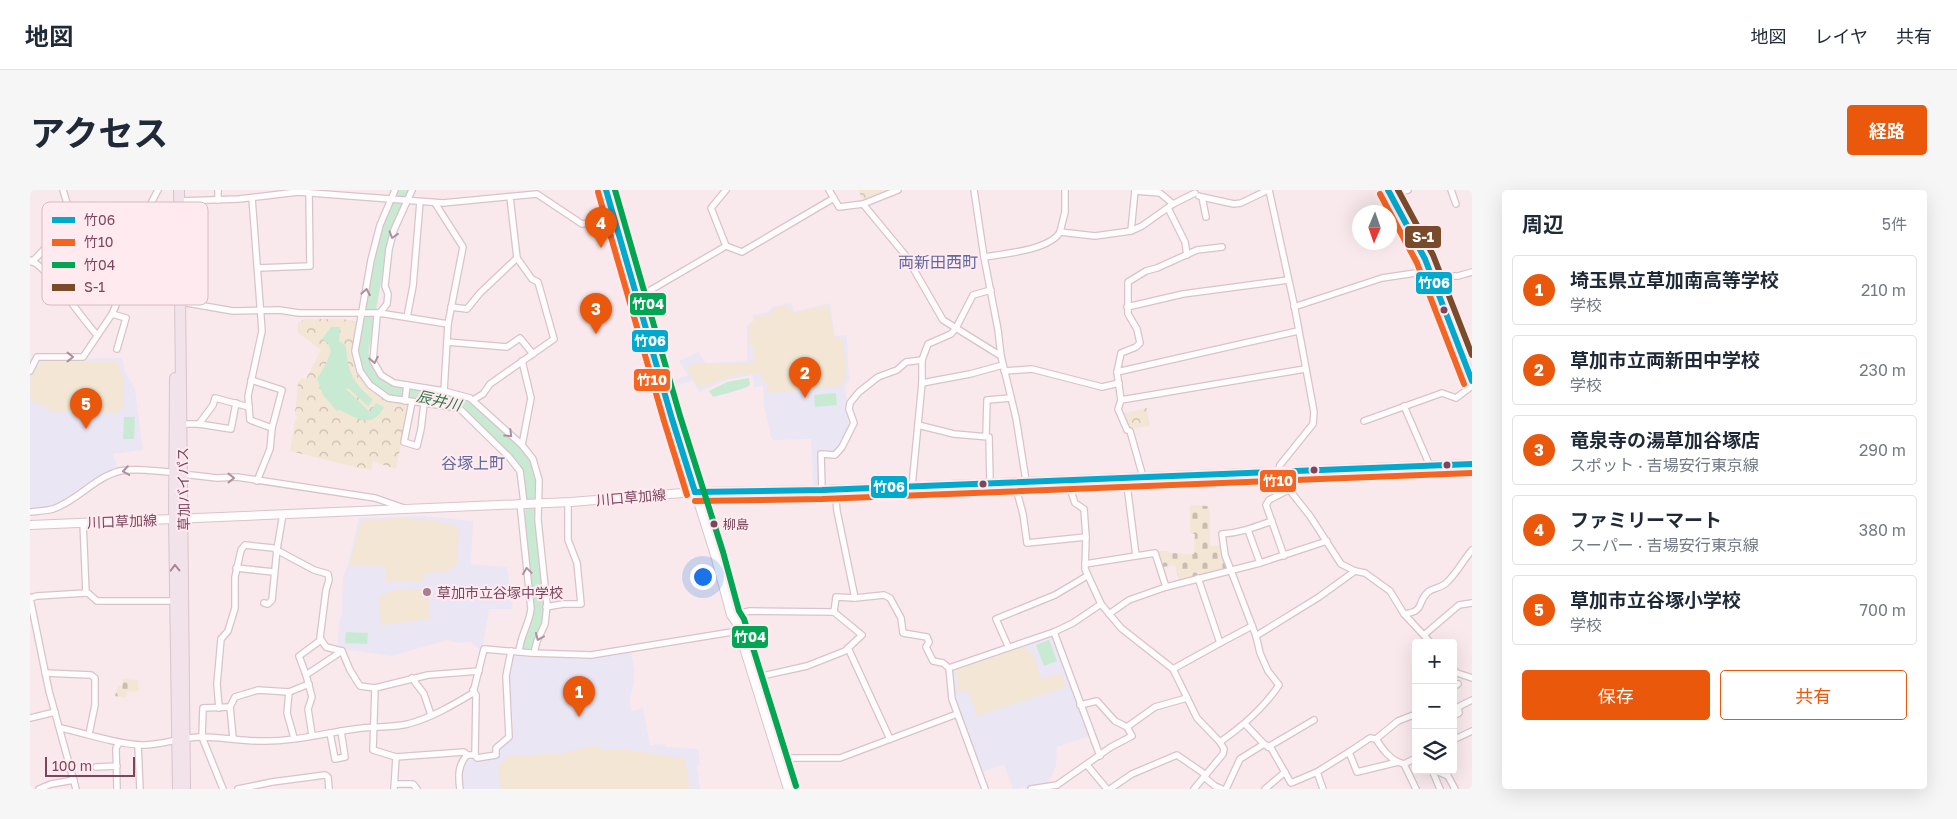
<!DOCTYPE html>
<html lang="ja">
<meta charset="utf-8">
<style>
:root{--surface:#fff;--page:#f6f6f7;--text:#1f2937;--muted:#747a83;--line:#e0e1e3;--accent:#ea580c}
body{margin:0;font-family:"Golos Text","Noto Sans JP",sans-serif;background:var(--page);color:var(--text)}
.controls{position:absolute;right:15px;bottom:15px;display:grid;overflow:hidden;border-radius:5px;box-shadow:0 5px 20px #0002}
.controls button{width:45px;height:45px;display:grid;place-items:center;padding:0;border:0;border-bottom:1px solid var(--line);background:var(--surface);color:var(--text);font:25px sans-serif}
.compass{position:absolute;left:1322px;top:15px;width:45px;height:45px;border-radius:50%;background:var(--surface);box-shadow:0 5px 20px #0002;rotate:182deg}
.scale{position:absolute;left:15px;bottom:12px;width:90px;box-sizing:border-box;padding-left:5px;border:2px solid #7a465e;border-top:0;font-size:14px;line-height:18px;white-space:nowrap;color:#7a465e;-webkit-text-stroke:4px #ffebef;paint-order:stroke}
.you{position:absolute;left:672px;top:386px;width:18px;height:18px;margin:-12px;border:4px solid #fff;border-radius:50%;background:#1a73e8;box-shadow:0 0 0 8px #1a73e833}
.badge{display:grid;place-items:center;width:32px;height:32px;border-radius:50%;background:var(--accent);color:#fff;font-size:16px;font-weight:700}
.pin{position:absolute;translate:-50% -41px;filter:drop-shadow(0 1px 2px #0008)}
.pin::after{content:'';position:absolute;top:26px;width:18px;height:15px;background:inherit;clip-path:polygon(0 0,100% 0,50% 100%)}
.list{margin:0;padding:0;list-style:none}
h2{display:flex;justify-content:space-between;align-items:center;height:65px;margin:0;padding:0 20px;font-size:21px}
h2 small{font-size:16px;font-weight:400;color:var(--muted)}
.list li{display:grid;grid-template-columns:32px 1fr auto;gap:15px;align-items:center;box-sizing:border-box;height:70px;margin:0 10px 10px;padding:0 10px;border:1px solid var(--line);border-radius:5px}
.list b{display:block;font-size:19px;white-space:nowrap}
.list p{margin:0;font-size:16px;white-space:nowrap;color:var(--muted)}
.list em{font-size:16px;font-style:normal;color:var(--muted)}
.actions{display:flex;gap:10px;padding:15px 20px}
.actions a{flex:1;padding:11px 0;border:1px solid var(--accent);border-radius:5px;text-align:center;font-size:18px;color:var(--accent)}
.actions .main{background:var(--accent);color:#fff}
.icon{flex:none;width:28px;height:28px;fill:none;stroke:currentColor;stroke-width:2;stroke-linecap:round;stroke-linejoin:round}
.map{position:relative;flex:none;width:1442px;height:599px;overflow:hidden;border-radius:5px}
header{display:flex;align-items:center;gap:30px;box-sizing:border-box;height:70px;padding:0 25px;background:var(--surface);border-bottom:1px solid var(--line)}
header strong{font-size:24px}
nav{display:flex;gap:28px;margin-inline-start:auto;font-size:18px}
.intro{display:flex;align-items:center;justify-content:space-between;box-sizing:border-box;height:120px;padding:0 30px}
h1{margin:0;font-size:35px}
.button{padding:12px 22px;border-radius:5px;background:var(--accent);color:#fff;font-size:18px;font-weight:700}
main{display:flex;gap:30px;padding:0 30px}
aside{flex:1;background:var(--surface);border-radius:5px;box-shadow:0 5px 20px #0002}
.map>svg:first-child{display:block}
</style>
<header>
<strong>地図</strong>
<nav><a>地図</a><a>レイヤ</a><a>共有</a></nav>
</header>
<div class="intro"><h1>アクセス</h1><a class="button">経路</a></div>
<main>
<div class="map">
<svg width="1442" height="599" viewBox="0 0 1442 599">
<defs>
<pattern id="forest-crowns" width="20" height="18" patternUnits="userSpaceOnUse" patternTransform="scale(1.25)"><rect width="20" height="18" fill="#f3e6d4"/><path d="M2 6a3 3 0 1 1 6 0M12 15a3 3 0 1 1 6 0" fill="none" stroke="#cabcaf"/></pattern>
<pattern id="cemetery-stones" width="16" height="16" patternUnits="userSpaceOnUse" patternTransform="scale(1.25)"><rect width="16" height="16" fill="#f3e6d4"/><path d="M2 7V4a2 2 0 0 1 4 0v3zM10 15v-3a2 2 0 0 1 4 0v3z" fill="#cabcaf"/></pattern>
</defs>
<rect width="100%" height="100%" fill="#f9e9ec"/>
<g fill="#ebe6f4">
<path d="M759,113L762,114L764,122L800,113L805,146L817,145L819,191L815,196L817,218L822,233L807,261L789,262V296H783L781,249L744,250L741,247L734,215L733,196L724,197L722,185L696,190L670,202L662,190L640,198L638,193L658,185L649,171L668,162L676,173L717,171V135L723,131V125L738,122L742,117Z"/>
<path d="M92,168L95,182L105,199L113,260L83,264L88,278L66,289L31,313L21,317L0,319V186L8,170L10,169Z"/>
<path d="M394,326L443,331L441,374L477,377L483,419H459L453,454L449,459L441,452L428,453L417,450L361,466L307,458L309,434L312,423L313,386L318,375L329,328Z"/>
<path d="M1019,444L1022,446L1058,544L1057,547L1027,557L1026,576L1018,594L983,599L974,575L951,582L923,504L921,481L923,478Z"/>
<path d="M601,461L604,480V492L600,509L601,521L613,518L620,555L634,554L636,557L668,559L670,574L667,576L670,599H434L432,583L436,570L445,569L446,571L469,567V560L482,549L483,532L479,486L484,466L552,469Z"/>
</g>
<g fill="url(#forest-crowns)">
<path d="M829,0H868L833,14Z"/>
<path d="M275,129H313L328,132L322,169L329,186L338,199L355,209L379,214L366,279L343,271L341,280L330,278L260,261C263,250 262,237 267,227L265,224L268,192L272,188L276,189L291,160L267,142L268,133Z"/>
<path d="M1117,218L1120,236L1098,239L1091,224Z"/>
</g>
<g fill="url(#cemetery-stones)">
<path d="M1160,315L1178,316L1180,324V356L1192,355L1199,379L1149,391L1145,375L1133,377L1128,361H1139V363L1164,364L1165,344L1160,343Z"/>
<path d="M93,489L108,490L109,501L97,502L96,508L85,506L88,496L92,497Z"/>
</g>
<g fill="#f3e6d4">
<path d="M758,115L763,123L799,115L804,147H809L814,154L816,190L811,196L738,203L737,192L731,191V183C710,181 689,190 670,198L656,178L667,173H723L724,157L719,156V136L727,127L741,124L744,118Z"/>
<path d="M13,172H87L94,189L93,218L86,223L23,221L0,210L2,205L0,203C0,192 2,177 13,172Z"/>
<path d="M372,328L403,330L426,336L429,340L427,374L419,381L395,383L392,390L390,392H356V379L353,376H323L319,375L331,331Z"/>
<path d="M396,399L399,401V429L351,435L349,405L355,406L358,401Z"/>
<path d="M992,457L1003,464L1012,490L1031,483L1036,497L947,526L939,502L928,501L926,480Z"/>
<path d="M569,555L570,560H600L655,569L660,599H471L468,578L476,567L533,563Z"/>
</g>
<g fill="#c9ead2">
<path d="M301,137H310L309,151L316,156C318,184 323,192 343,210L338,216L318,198L316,199L340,222L346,213L354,217C342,240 326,228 310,220L307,221L293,205L287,189L297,172L301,161L298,153L292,149Z"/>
<path d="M719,188L720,195C716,199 690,205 683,207L679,201L697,192Z"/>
<path d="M806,203L807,215L785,217L784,205Z"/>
<path d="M94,227H105L104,249H93Z"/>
<path d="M316,442L338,443L337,454L315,453Z"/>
<path d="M1019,450L1027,471L1014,476L1006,455Z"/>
</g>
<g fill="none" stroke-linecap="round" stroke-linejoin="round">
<path stroke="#c9ead2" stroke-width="11" d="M373,0L353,50L333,162C336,199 362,201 393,206C406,208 419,210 432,213L440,218L487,263L494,271L500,285L501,336L509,424L497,456"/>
<defs>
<g id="street">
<path d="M188,0V10"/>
<path d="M365,0L350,35L341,70L325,161L330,181L340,195L358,208L429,218L479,267L490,281L494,313"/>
<path d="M382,0L364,40L359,59L355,96L358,104L357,114L347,126L343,171L351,185L364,193L414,201L440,208L492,255L503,269L509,290L508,330L517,415L515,434L507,451L504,463"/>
<path d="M696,0L681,18L696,56L712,62L804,8"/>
<path d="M799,0L809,17L833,14L876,66L913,130L971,166"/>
<path d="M944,0L954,67L968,140L971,166L986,228L996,291"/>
<path d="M1035,0V22L1030,42L1065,46L1101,41L1112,36L1143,14L1165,3"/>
<path d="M1239,0L1264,114L1284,222L1283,234L1250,275L1248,281L1250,288L1280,326L1311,374L1325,381L1335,383L1360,401L1374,424L1401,453"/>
<path d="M1421,0L1426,14"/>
<path d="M1105,1L1130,3L1143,14"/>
<path d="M1360,4L1378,0"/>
<path d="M1169,6L1172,7L1176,27"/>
<path d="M1172,7L1204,14L1211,13L1238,0"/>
<path d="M222,8L232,141L218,206L220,230L242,238"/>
<path d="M150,11L209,9L268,2L413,13L507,4L552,34L585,30"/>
<path d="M405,13L433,57L418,134L414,201"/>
<path d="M833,14L868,0"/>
<path d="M1138,18L1155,52L1157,65"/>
<path d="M1101,41L1105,0"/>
<path d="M954,67C973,64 1020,60 1030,42"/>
<path d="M0,70C18,77 52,129 67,145"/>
<path d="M2,72L23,50L40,23L33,0"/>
<path d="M228,78L280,76L279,3"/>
<path d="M1402,86H1428L1442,82"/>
<path d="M35,105C54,91 69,71 82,51L108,66"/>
<path d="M607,108L696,56"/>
<path d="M151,112L203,121L249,120L269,123H349L418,134"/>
<path d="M421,117L437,119L450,103L487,68"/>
<path d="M1097,117L1153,104L1258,90"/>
<path d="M1264,117L1352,88L1399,81"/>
<path d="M82,124L96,128L87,159"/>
<path d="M377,127L383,96L390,12"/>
<path d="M417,152L477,157L490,148L503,164"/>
<path d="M1430,157H1442"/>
<path d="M0,181L7,167H53L82,124L111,59L112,37L116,23L128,0"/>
<path d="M974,181L1002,179L1072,197L1089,193"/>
<path d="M1087,182L1268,141"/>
<path d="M221,190L252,200L242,238L240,259L227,291"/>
<path d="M892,193L940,184L973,175"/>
<path d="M443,210L453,204L460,194L524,149L508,92L502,89L487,68L480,7"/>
<path d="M1091,210L1275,179"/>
<path d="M375,211L377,195"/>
<path d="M382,212L374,252L387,256L391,239L394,214"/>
<path d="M1374,216L1400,276"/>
<path d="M1334,231L1412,203L1426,208L1442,196"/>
<path d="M152,234H169L201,239L206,213"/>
<path d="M169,234L183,215L185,208L219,217"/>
<path d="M888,235L924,244L959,247L960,292"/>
<path d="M956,246L957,210L981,208"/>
<path d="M492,255L501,208L492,171"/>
<path d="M152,284L187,288L207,287L345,308L374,318"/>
<path d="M1096,287L1106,366"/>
<path d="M1113,287L1100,241L1097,240L1088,219L1091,210L1087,182L1091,163L1106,157L1110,153L1107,139L1098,124V92L1116,81L1127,78L1167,60L1192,57"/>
<path d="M1037,290L1045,313L1054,319L1056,347L1055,379L1071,414L1091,438L1143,479L1167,528L1190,552L1194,559L1193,564L1164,599"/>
<path d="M984,291L993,324L997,353L1056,347"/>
<path d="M882,296L892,193V170L898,154L921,144L926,138L943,105L961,100"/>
<path d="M792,300L791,264L805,265L812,257L824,233L819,219L820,213L829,202L848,187L867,180L876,172L892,170"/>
<path d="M805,300L807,321L825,408"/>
<path d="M0,322C7,321 16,321 23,319C47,311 65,287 90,281C108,277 126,282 144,282"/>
<path d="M53,332L56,403H58L67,411H145"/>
<path d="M1218,340L1230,373"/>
<path d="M1254,366L1236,315L1239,310L1258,300"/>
<path d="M1055,374L1125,363L1136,397"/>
<path d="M206,378L244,382"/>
<path d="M0,408L19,501L46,599"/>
<path d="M0,408L7,406L56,403"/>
<path d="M234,413L238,414L242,410L247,359L253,324"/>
<path d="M516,417L533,414H551L547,373L538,350V312"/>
<path d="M1079,424L1099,410L1136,397L1230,373L1297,351"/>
<path d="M1374,424C1396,421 1386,413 1398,402C1403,398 1410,398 1415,394C1426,385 1433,370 1442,360"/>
<path d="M701,425L720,421L804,422L806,407L825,408L854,405L860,408L871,428L873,443L897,447L899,452L896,457L903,471L913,473L919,478"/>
<path d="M1024,442L1070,566"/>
<path d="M1394,445L1429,415L1442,413"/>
<path d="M1226,446L1289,407L1325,381"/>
<path d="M1190,453L1222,436"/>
<path d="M978,456L966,429L1025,405L1057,386"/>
<path d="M818,458L860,549"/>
<path d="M489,462C490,446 499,435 501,419L490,313"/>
<path d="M1143,479L1190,453L1168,388"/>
<path d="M1423,479L1427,483L1442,488"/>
<path d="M15,483L61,485L65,488V515L59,544"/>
<path d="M276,485L312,461"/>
<path d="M382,488L394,504L401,525"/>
<path d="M723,488L777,476L815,461L832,445L804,422"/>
<path d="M1423,497L1428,494"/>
<path d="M345,498L343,560L366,567L434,562L437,565H445"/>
<path d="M443,500L446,505L445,565L447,568L466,565V558L479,547L476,486L481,461"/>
<path d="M259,502L257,523L264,548"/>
<path d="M189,518L187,494L191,449L198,441L205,418V387L211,360L215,355L243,358L284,380L298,384L299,390L296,400L290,448L296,457L312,461L320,480L330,496L345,498L398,485L449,481"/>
<path d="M1423,526L1429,523L1428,517L1442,510"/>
<path d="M0,528L25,522"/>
<path d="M1097,537L1125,517L1157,508"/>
<path d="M30,538C56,543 84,554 111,555C129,556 151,547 171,547C191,547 211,551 231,551C262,552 295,543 325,539C342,536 361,538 378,534C401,528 423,515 443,503L454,459L501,463L561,465L708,441"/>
<path d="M300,543L305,569L315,567L311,541"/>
<path d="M282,545L278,519L282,507L276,485L269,466L291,450"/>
<path d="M203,548L200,517L205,507L228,500L259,502L279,494"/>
<path d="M1346,549C1353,560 1361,571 1374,574L1386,599"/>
<path d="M1423,550L1442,541"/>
<path d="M1190,552C1213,536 1233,519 1249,495L1238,481L1230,463L1226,446L1195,365L1192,344C1210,343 1225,337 1242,331"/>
<path d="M1234,554L1241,558L1261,593L1287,582L1319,562"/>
<path d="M108,555L110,599"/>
<path d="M1238,557L1284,530"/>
<path d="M748,568H810L927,524"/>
<path d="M1368,572L1327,582L1319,562L1340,548L1346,549L1368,531L1386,524"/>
<path d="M1374,574L1386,568"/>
<path d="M1057,575L1077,599"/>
<path d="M66,577L87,576"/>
<path d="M1402,580L1410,599"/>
<path d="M1404,580L1418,586L1425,599"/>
<path d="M1287,582L1293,599"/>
<path d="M1174,587L1185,596L1192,599"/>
<path d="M365,594H383L387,599"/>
<path d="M9,599L21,594L44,590"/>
<path d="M87,599L86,558L89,553"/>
<path d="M193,599L172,547L173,518L200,517"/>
<path d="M208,599L242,592L295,585L298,587L299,599"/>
<path d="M364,599L366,567"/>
<path d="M430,599C428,586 428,575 437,565"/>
<path d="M955,599L922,509L919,478L1024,442L1043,433L1071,414"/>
<path d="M1001,599L1027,595L1081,557L1102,546L1097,537L1085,531L1067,511L1050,515"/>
<path d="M1080,599L1102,584L1147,565L1176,585"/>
<path d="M1196,599L1210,569L1234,554L1215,534"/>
<path d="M1235,599L1255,582"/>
</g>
<g id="secondary">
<path d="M576,0L642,229L685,365L701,425L706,432L758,599"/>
<path d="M1358,0C1395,59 1418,125 1442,191"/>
<path d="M0,335L541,312L665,302L792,300L1442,274"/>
</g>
<g id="highway">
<path d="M149,0L155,599"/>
<path d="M145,188L144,329L148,599"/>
</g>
</defs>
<use href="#street" stroke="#d8c3cb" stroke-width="8"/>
<use href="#secondary" stroke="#d9c4cc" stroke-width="10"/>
<use href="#highway" stroke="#d8c4cb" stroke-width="12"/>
<use href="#street" stroke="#fefcfc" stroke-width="5.5"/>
<use href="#secondary" stroke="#fefcfc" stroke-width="8"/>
<use href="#highway" stroke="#f2e3ea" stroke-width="10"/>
<defs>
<g id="bus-1">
<path d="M576,0L642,229L665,302"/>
<path d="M1358,0L1395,69L1442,191"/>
<path d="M665,302L792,300L1442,274"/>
</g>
<g id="bus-2">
<path d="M568,2L634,231L657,305"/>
<path d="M1350,4L1387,73L1434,194"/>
<path d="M665,311L792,309L1442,283"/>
</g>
<path id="bus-3" d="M585,0L650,226L693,362L709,421L714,429L766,596"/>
<path id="bus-4" d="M1368,0L1403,65L1442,165"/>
</defs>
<use href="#bus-1" stroke="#ffebef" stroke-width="10"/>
<use href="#bus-2" stroke="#ffebef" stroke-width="10"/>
<use href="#bus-3" stroke="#ffebef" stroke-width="10"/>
<use href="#bus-4" stroke="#ffebef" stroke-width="10"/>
<use href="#bus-1" stroke="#00a9ce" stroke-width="6"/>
<use href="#bus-2" stroke="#f26522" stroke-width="6"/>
<use href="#bus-3" stroke="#00a651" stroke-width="6"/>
<use href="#bus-4" stroke="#7a4b2a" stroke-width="6"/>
</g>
<defs><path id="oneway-chevron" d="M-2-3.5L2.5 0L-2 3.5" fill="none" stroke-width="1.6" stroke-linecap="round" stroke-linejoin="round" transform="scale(1.25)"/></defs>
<g stroke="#af8f9d">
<use href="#oneway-chevron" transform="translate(363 45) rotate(107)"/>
<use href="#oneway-chevron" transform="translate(336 102) rotate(-80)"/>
<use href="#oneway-chevron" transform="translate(40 167)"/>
<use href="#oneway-chevron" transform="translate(344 170) rotate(79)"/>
<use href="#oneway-chevron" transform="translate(479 244) rotate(44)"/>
<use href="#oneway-chevron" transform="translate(96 281) rotate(171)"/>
<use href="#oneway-chevron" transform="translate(201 288)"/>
<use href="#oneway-chevron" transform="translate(497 381) rotate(-98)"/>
<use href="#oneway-chevron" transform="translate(509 447) rotate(113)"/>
</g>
<use stroke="#aa8596" href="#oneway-chevron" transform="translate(145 378) rotate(-91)"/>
<g fill="#7a465e" stroke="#ffebef" stroke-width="2">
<circle cx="1414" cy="120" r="4.5"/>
<circle cx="1417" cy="275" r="4.5"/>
<circle cx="1284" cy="280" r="4.5"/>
<circle cx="953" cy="294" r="4.5"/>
<circle cx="684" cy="334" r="4.5"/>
</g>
<circle fill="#a67f90" stroke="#ffebef" stroke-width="2" cx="397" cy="402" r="5"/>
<g text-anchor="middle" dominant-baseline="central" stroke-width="4" stroke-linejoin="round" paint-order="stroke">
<g font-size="13" fill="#7a465e" stroke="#ffebef" text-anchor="start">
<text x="693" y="334">柳島</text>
</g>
<g font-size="14" fill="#7a465e" stroke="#ffebef">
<text transform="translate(153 299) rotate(-91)">草加バイパス</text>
<text transform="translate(601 307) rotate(-5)">川口草加線</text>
<text transform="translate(92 331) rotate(-2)">川口草加線</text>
</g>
<g font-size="14" fill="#7a465e" stroke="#ffebef" text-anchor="start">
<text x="407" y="402">草加市立谷塚中学校</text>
</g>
<g font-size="15" font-style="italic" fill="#35794d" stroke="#ffebef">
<text transform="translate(409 210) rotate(13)">辰井川</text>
</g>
<g font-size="16" fill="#606a9e" stroke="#ffebef">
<text x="908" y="72">両新田西町</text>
<text x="443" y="273">谷塚上町</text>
</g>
</g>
<rect x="12" y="12" width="166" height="103" rx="8" fill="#ffebef" stroke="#d7bac4" stroke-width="1"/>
<rect x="22" y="27" width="23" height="6" fill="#00a9ce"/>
<rect x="22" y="49" width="23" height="7" fill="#f26522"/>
<rect x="22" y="72" width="23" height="6" fill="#00a651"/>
<rect x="22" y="94" width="23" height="7" fill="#7a4b2a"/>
<g font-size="14" fill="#7a465e">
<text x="54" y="35">竹06</text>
<text x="54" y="57">竹10</text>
<text x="54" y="80">竹04</text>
<text x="54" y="102">S-1</text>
</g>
<g stroke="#ffebef" stroke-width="2">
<rect x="1374" y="35" width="38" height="24" rx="5" fill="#7a4b2a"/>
<rect x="1385" y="81" width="38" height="24" rx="5" fill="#00a9ce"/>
<rect x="599" y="102" width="38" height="24" rx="5" fill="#00a651"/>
<rect x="601" y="139" width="38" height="24" rx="5" fill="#00a9ce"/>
<rect x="603" y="178" width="38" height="24" rx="5" fill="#f26522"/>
<rect x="1229" y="279" width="38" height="24" rx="5" fill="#f26522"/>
<rect x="840" y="285" width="38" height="24" rx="5" fill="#00a9ce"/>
<rect x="701" y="435" width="38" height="24" rx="5" fill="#00a651"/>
</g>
<g font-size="14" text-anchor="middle" font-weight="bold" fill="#fff">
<text x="1393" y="52">S-1</text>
<text x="1404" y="98">竹06</text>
<text x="618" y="119">竹04</text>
<text x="620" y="156">竹06</text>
<text x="622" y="195">竹10</text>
<text x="1248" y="296">竹10</text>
<text x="859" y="302">竹06</text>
<text x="720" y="452">竹04</text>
</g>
</svg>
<div class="controls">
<button>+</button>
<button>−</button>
<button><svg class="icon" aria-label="layers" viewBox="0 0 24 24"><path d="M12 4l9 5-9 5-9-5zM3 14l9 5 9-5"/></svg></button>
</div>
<svg class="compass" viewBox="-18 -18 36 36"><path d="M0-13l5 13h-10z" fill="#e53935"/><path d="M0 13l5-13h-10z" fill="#747a83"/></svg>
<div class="scale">100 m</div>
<div class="you"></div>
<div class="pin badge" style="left:549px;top:527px">1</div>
<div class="pin badge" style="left:775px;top:208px">2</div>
<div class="pin badge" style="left:566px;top:144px">3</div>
<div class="pin badge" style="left:571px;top:58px">4</div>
<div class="pin badge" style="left:56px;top:239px">5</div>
</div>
<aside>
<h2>周辺<small>5件</small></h2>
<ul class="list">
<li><span class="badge">1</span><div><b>埼玉県立草加南高等学校</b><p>学校</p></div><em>210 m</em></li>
<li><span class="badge">2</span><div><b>草加市立両新田中学校</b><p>学校</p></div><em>230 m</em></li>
<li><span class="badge">3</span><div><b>竜泉寺の湯草加谷塚店</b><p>スポット · 吉場安行東京線</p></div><em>290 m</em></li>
<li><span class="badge">4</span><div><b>ファミリーマート</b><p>スーパー · 吉場安行東京線</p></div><em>380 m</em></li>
<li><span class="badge">5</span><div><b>草加市立谷塚小学校</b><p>学校</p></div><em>700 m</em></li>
</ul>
<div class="actions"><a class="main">保存</a><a>共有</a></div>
</aside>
</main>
